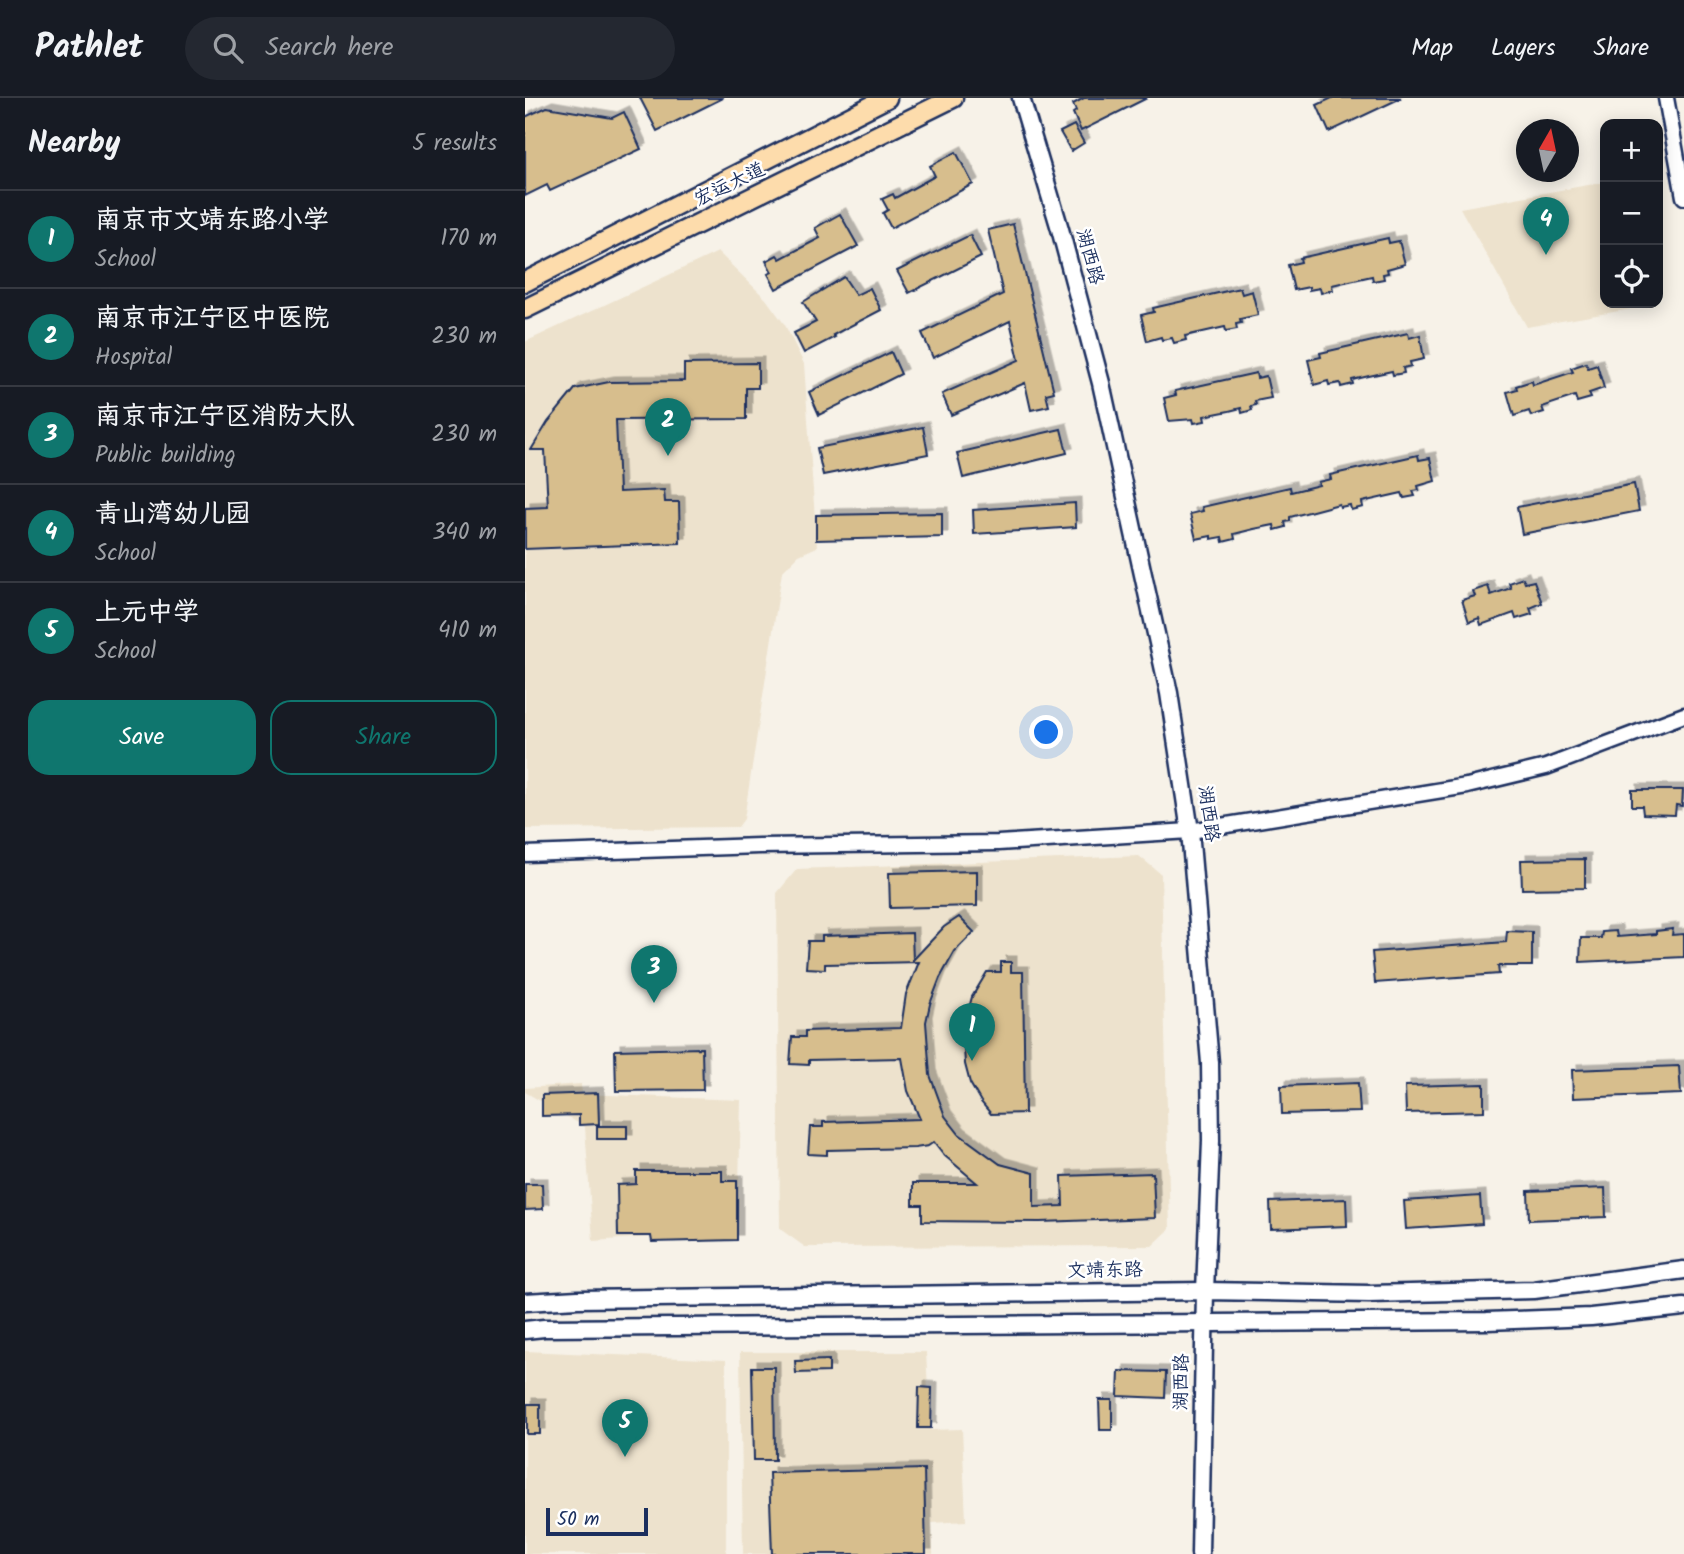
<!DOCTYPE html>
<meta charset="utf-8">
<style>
:root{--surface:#171b24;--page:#242831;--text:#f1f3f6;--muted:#9ea1a6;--line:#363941;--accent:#0f766e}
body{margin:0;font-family:Kalam,"LXGW WenKai TC",sans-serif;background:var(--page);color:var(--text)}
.controls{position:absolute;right:21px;top:21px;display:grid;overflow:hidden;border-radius:14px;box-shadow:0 4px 18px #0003}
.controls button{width:63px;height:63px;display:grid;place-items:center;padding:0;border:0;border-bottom:2px solid var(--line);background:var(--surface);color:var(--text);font:35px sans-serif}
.compass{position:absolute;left:991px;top:21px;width:63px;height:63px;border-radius:50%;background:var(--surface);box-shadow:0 4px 18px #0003;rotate:9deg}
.scale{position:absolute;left:21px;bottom:18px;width:102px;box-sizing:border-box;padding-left:7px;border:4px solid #1b2f5e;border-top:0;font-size:19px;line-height:24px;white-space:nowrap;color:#1b2f5e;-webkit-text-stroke:5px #fff;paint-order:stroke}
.you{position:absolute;left:522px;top:635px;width:24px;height:24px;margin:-18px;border:5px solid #fff;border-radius:50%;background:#1a73e8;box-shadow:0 0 0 10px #1a73e833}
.badge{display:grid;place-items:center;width:46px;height:46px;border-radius:50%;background:var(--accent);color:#fff;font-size:23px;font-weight:700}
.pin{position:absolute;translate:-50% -58px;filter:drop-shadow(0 2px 4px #0008)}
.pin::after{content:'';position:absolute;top:37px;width:24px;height:21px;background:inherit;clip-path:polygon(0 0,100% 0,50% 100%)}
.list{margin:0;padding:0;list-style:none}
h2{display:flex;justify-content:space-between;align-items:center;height:91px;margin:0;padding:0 28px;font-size:30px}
h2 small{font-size:23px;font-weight:400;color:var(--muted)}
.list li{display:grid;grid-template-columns:46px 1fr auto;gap:21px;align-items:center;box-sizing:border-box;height:98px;padding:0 28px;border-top:2px solid var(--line)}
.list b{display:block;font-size:26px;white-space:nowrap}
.list p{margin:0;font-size:23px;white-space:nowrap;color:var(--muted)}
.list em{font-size:23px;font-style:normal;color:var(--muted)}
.actions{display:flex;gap:14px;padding:21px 28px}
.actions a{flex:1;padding:16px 0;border:2px solid var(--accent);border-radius:21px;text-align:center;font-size:24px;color:var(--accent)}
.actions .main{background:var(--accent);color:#fff}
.icon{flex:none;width:38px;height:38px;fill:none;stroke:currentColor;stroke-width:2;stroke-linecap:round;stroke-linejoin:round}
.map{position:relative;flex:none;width:1159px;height:1456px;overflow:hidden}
header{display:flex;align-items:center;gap:42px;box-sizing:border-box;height:98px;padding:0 35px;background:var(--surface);border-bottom:2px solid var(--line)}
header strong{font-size:33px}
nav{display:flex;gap:38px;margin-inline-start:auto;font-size:24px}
.search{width:490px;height:63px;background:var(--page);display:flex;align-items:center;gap:18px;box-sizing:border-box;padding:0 24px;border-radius:38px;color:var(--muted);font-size:26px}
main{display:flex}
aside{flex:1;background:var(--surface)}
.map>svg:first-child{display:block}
</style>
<header>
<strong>Pathlet</strong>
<div class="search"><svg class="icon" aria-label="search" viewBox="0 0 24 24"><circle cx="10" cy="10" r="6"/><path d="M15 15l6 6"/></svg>Search here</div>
<nav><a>Map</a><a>Layers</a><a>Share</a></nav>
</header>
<main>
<aside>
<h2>Nearby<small>5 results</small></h2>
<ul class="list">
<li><span class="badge">1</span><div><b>南京市文靖东路小学</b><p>School</p></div><em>170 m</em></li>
<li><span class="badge">2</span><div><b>南京市江宁区中医院</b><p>Hospital</p></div><em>230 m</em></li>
<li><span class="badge">3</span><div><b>南京市江宁区消防大队</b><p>Public building</p></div><em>230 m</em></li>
<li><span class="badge">4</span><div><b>青山湾幼儿园</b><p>School</p></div><em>340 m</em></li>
<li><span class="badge">5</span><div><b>上元中学</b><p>School</p></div><em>410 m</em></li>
</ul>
<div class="actions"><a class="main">Save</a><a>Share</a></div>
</aside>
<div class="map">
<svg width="1159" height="1456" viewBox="0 0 1159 1456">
<defs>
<filter id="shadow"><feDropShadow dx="5.5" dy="-5.5" stdDeviation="0" flood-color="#0004"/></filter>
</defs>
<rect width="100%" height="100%" fill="#f7f2e8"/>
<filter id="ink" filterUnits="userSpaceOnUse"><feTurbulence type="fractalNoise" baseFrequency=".0143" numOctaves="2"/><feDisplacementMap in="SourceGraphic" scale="14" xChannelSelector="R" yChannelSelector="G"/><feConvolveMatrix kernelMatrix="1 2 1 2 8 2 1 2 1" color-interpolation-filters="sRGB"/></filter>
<g filter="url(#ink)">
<g fill="#ede2cd">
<path d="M1080,84V205H1123V208L1002,229L935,110Z"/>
<path d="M193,154L241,201L260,227L279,266L292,449L274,457L257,474L219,721L213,729L0,731V244Z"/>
<path d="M614,758L636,776L645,1131L627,1148L280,1149L255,1131L252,795L272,771Z"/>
<path d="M56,986L57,996L216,1002L213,1133L68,1143L60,1029L0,994V990Z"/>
<path d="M0,1253L201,1262V1456H0Z"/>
<path d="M215,1254H401L405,1332L437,1331L441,1423L407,1425L408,1456H218Z"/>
</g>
<g fill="#d7be8d" stroke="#1b2f5e" stroke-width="2" filter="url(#shadow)">
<path d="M115,0H198L132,33Z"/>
<path d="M559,0H622L556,33L548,15L551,13L548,6Z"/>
<path d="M807,0H876L804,34L792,7Z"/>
<path d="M22,9L87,20L99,14L116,51L25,93L22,87L0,98V19Z"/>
<path d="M549,27L559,45L546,53L535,34Z"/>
<path d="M431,54L448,86L366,130L358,115L363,112L357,101L368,96L370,100L410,78L405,68Z"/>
<path d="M315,116L333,148L251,191L243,176L247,174L241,163L252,157L255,161L295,140L290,130Z"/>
<path d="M488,126L529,294L521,296L524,308L506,312L500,285L426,317L417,296L494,262L485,223L408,260L397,235L478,196L463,132Z"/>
<path d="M445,137L456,159L384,195L372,173Z"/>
<path d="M863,140L864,145L874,143L880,166L862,171L863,175L858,176L859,181L848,183L847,178L807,187L808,192L796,195L795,190L784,192V189L769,192L763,167L776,164L775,160Z"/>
<path d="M319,179L331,197L345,190L356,212L308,237L310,239L279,255L269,235L291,224L278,204Z"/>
<path d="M715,190L717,196L727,193L733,217L715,221L716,225L711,226L712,231L701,233L700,229L660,238L661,242L649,245L647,240L637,242L636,239L622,243L616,217L629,214L628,210Z"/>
<path d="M883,235L884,240L895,237L899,261L885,264L886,268L878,270L879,275L868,277L867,273L844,278L827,282L828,286L816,289L815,285L804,287L803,283L789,287L783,262L796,259L795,255Z"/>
<path d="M366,254L376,276L294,317L284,294Z"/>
<path d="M233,265V290H221V321L91,322L94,394L139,392L140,404H154L155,445L0,451V410L23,409L20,352H6L23,324L50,291L84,284L159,283V266Z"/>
<path d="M1061,265L1063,270L1072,267L1079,290L1064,295L1066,300L1052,304L1050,298L1017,309L1019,314L1006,318L1004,313L989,318L982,294L992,291L991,288L1007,283L1008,287L1048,274L1046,270Z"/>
<path d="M731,275L732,280L741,278L746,300L730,303L731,307L726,308L727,312L717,315L716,310L704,313L679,318L680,323L669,325L668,321L644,323L639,300L651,297L650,293Z"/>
<path d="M398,329L403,356L298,377L292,350Z"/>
<path d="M536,331L542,355L438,380L432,355Z"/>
<path d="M893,357L894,362L905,360L910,383L893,388L894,392L888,393L890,398L879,400L877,395L837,404L838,409L826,412L825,407L815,409L814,406L765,419V423L760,424L761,429L750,432L749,427L729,431L709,436L710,441L698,444L697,439L686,441V438L671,441L665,416L678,413L677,409L765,389L766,394L794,387L793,384L806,381L805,377Z"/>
<path d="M1109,386L1114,413L997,436L992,409Z"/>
<path d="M550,405L551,429L449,436L448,412Z"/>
<path d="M417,415V439L291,442V417Z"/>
<path d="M998,480L1000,485L1009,483L1017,505L1005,510L1007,516L991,521L989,515L956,527L954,520L944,524L937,502L950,498L948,493L963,488L966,497L986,490L984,485Z"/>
<path d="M1107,692H1158L1157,708L1151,707L1150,717L1118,716L1117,708H1107Z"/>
<path d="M1060,761V790L997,791L996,762Z"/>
<path d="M452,773V808L365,810L364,775Z"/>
<path d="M434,819L449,834L430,853L415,880L405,906L401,924L405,977L420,1018L434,1036L475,1066L509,1075V1109L538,1108L537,1078L628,1075L630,1120L515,1124L397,1123V1107H388V1085H452L420,1058L409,1044L403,1048L390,1050L302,1052V1057L283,1056L285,1029H298V1024L395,1021L383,993L377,960L284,962V967L265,966L267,939H280V933L376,930L381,896L394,864L300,866V871L281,870L283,843H297V838L387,835L388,862L419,829Z"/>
<path d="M1148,831L1147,837L1159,836V859L1055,864L1056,840H1076L1077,834L1091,833L1092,839L1131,836V833Z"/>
<path d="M982,833L1007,834V868H973L974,876L850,885L847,854L981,844Z"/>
<path d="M476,864H486V874H498L500,1015L466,1016L456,1004L445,985L440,966L438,932L447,899L462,874H476Z"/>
<path d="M177,950L178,992L91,993L90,952Z"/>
<path d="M1154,968L1156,996L1048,1000L1047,972Z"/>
<path d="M833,985L835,1014L757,1016L756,988Z"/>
<path d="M959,986V1013L881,1015L880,988Z"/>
<path d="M73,995L74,1026L54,1027V1017L17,1018V997Z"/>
<rect x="72" y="1028" width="30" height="13"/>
<path d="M111,1073H197V1083H212V1142L127,1144L126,1138H93L92,1087L111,1086Z"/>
<path d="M0,1086H17L18,1111L0,1112Z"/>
<path d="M1080,1090L1081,1119L1004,1122L1003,1093Z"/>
<path d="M955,1098L957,1126L881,1131L879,1103Z"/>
<path d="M821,1101L822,1128L746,1131L745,1104Z"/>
<path d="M304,1262V1274L271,1275L270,1263Z"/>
<path d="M227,1269H249L250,1362H229Z"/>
<path d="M594,1273L641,1274L640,1300L593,1298Z"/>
<path d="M394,1289L407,1290L406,1330H393Z"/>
<path d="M574,1302H587V1332H575Z"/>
<rect x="2" y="1306" width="13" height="30"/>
<path d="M399,1371L401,1456H247L244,1375Z"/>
</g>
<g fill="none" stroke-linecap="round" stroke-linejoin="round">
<defs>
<g id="tertiary">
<path d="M1141,0L1159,99"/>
<path d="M0,756L234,748L473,745L665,733L942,688L1021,669L1159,617"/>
</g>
<g id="secondary">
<path d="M496,0L535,131L576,285L644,595L665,733L685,965L686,1043L680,1193L675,1456"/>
<path d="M0,1204L53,1201L680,1193L844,1196L1009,1192L1159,1172"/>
<path d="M0,1232L19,1230L962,1223L1066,1219L1159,1209"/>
</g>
<g id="primary">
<path d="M0,184L362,0"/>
<path d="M0,211L428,0"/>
</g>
</defs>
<use href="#tertiary" stroke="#1b2f5e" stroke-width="19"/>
<use href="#secondary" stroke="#1b2f5e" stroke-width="21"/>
<use href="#primary" stroke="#1b2f5e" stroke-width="23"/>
<use href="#tertiary" stroke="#fff" stroke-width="14"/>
<use href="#secondary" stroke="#fff" stroke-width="16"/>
<use href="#primary" stroke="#fddcac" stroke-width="18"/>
</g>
</g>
<g text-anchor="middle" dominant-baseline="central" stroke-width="5" stroke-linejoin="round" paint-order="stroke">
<g font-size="19" fill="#1b2f5e" stroke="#fff">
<text transform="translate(205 87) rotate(-26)">宏运大道</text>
<text transform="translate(564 159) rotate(75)">湖西路</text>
<text transform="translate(683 716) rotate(82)">湖西路</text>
<text transform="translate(580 1173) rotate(-1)">文靖东路</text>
<text transform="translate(657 1284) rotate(-89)">湖西路</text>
</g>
</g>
</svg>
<div class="controls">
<button>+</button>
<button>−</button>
<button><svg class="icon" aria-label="locate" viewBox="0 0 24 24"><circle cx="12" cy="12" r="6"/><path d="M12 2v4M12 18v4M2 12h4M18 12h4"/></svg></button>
</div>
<svg class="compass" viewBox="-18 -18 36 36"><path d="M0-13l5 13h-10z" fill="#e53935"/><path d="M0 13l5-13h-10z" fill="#9ea1a6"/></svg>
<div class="scale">50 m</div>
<div class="you"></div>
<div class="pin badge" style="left:447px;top:963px">1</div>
<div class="pin badge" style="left:143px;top:358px">2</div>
<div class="pin badge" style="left:129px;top:905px">3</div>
<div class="pin badge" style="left:1021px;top:157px">4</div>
<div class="pin badge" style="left:100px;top:1359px">5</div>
</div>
</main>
